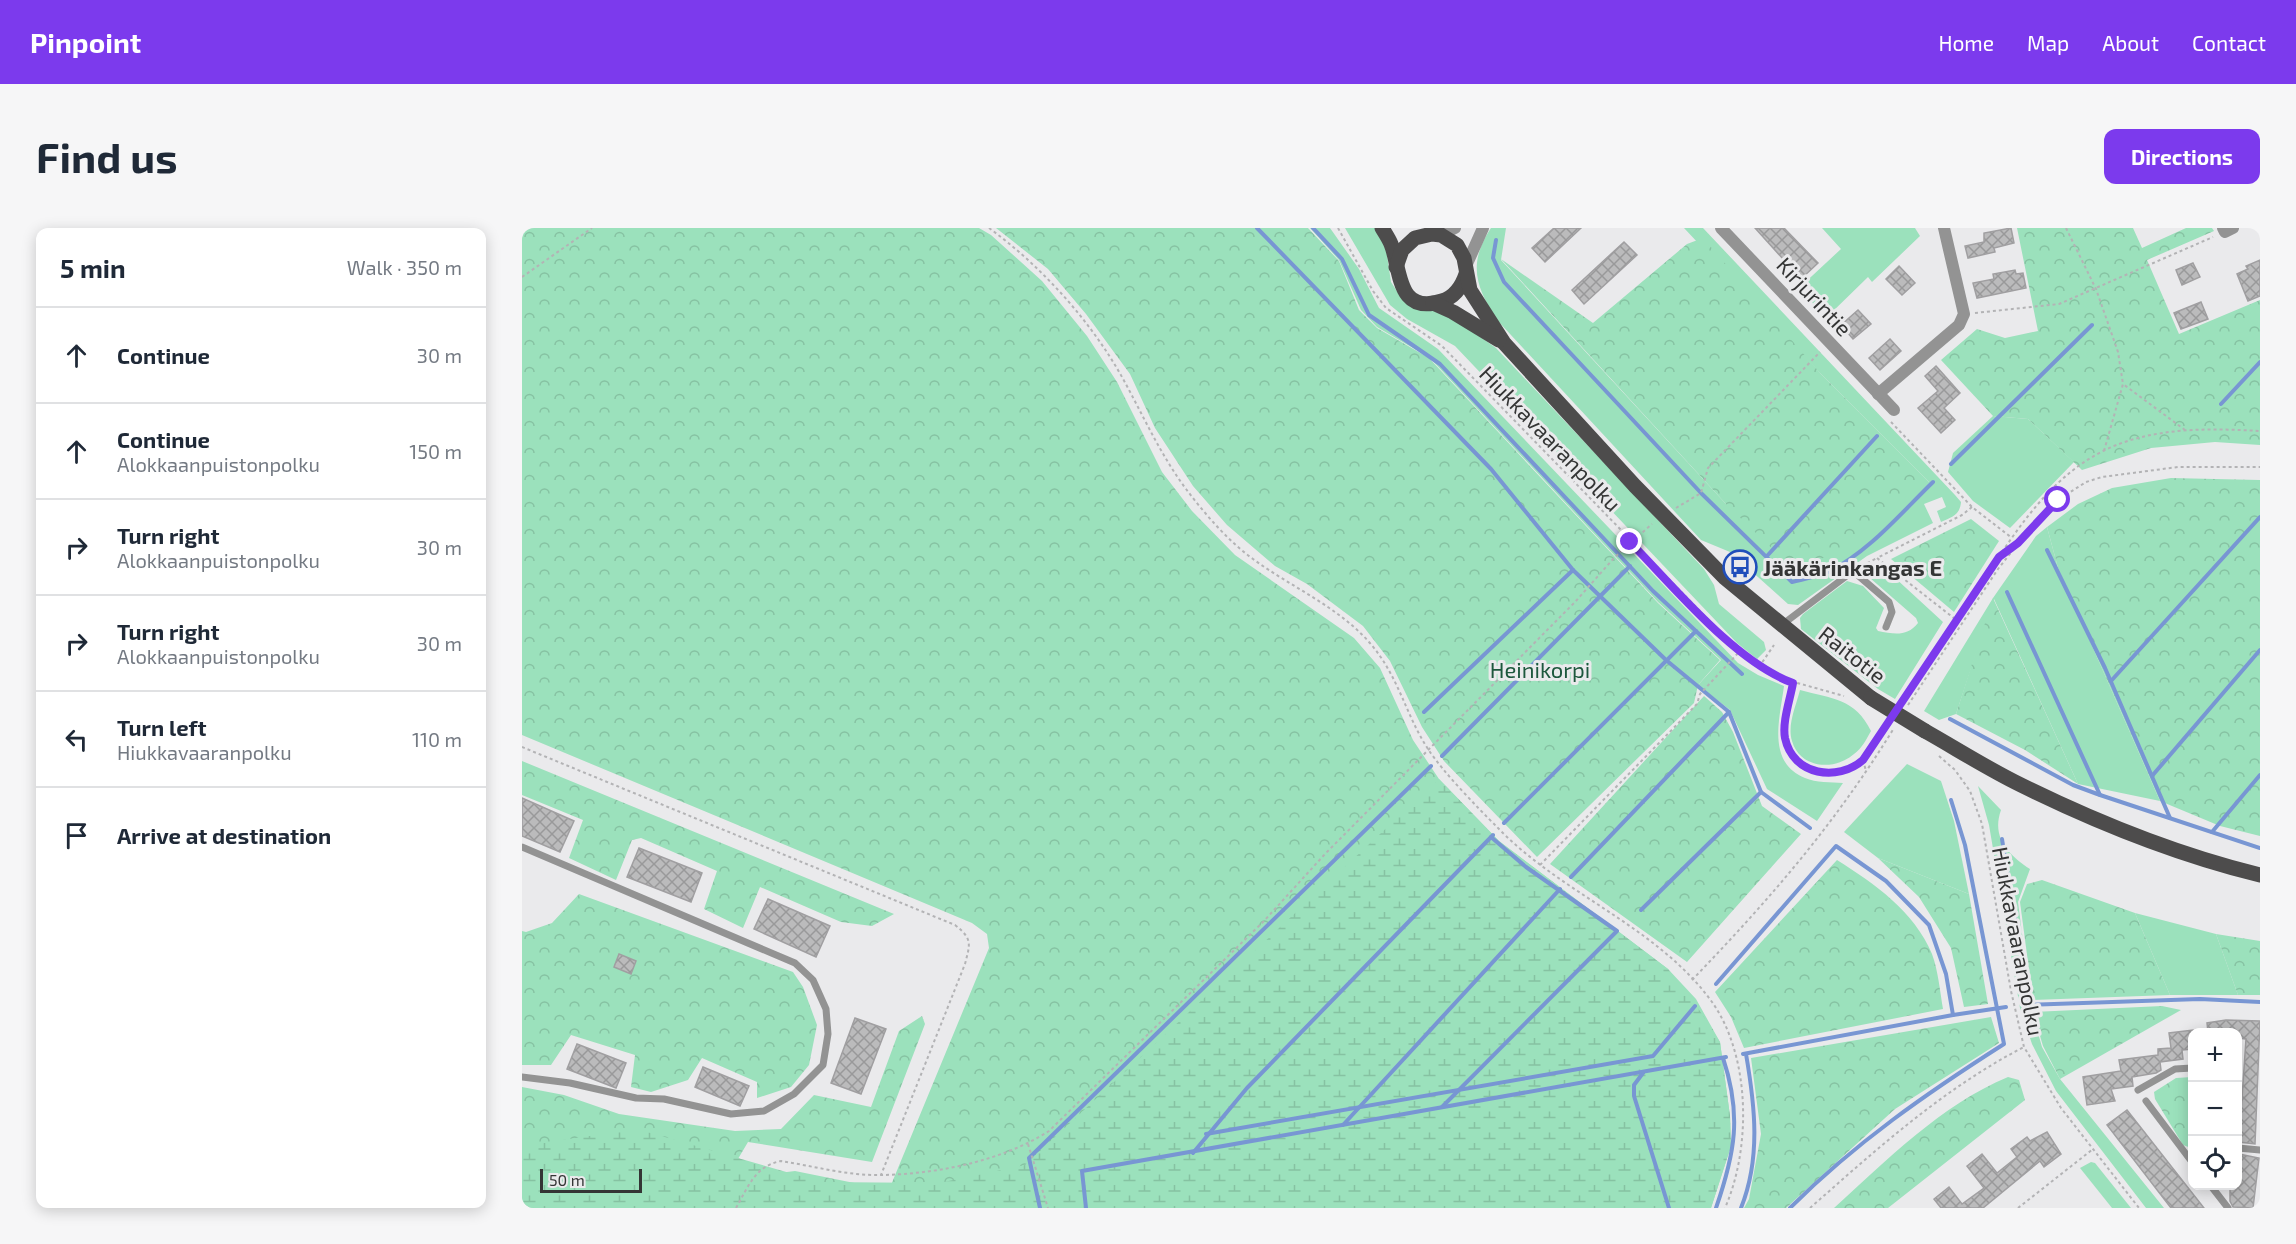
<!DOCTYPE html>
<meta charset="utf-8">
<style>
:root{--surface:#fff;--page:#f6f6f7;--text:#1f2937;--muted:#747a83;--line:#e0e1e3;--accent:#7c3aed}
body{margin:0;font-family:"Exo 2",sans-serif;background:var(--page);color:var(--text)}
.controls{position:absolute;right:18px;bottom:18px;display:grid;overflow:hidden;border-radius:12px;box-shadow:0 3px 15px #0003}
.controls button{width:54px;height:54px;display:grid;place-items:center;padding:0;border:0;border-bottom:2px solid var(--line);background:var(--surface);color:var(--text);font:30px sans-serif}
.scale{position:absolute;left:18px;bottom:15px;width:102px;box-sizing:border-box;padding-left:6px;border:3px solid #343535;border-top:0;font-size:16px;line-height:21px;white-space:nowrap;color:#343535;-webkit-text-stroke:4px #eaeaec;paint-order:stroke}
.stop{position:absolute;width:18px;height:18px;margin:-14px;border:4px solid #7c3aed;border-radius:50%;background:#fff}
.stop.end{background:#7c3aed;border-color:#fff;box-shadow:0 2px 6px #0008}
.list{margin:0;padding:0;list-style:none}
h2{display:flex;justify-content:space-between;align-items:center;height:78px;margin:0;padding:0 24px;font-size:26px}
h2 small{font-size:20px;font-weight:400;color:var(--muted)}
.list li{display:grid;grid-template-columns:39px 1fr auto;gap:18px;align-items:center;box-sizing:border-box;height:96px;padding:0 24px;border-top:2px solid var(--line)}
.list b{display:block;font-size:22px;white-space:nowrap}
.list p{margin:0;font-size:20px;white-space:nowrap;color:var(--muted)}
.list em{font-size:20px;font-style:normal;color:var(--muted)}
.icon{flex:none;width:33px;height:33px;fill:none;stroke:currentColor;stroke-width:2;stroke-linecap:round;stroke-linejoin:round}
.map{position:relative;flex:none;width:1738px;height:980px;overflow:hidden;border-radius:12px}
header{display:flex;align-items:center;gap:36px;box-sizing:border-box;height:84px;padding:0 30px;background:var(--accent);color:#fff}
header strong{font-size:28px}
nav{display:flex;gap:33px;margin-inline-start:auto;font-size:21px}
.intro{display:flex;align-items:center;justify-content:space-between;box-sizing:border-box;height:144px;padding:0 36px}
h1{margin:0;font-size:42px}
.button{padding:15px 27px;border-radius:12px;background:var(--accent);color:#fff;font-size:21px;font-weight:700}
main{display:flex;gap:36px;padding:0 36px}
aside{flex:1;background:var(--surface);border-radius:12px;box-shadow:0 3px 15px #0003}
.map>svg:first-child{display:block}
</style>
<header>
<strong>Pinpoint</strong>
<nav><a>Home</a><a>Map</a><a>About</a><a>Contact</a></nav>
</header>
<div class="intro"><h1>Find us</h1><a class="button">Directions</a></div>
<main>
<aside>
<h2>5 min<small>Walk · 350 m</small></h2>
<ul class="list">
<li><svg class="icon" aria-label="ahead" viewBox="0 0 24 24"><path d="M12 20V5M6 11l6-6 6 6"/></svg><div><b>Continue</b></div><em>30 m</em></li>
<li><svg class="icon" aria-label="ahead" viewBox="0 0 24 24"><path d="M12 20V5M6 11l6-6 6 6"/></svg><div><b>Continue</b><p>Alokkaanpuistonpolku</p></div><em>150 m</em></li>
<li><svg class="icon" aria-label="right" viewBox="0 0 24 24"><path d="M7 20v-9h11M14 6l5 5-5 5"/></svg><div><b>Turn right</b><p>Alokkaanpuistonpolku</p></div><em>30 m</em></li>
<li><svg class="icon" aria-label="right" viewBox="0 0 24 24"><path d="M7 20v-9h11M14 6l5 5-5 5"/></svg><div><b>Turn right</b><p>Alokkaanpuistonpolku</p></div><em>30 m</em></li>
<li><svg class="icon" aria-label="left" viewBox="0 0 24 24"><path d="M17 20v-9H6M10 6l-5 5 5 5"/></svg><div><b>Turn left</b><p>Hiukkavaaranpolku</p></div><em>110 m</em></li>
<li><svg class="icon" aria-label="arrive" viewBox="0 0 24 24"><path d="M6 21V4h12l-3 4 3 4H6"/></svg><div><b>Arrive at destination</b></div></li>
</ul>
</aside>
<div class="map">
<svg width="1738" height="980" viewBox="0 0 1738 980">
<defs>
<pattern id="forest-crowns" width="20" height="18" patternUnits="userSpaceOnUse" patternTransform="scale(1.5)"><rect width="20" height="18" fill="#9be1bc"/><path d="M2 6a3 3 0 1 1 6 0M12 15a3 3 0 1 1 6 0" fill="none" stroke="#86c2a2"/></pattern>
<pattern id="wetland-marsh" width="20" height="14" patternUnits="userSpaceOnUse" patternTransform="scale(1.5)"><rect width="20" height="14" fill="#9be1bc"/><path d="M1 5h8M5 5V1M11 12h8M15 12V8" fill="none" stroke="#86c2a2"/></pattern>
<pattern id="building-cross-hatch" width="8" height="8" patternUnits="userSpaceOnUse" patternTransform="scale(1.5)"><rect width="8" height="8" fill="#bbbbbc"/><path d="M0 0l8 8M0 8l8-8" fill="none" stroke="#99999a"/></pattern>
</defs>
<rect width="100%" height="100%" fill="#eaeaec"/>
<g fill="#9be1bc">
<path d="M788,0H808L837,41L857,80L916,121L1216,435L1236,447L1262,458C1258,490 1244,534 1283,550C1294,555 1309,554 1321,555L1295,593L1245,561L1208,482L1176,457L1199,432L1136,374L908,130L855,99L839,82L817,32Z"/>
<path d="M823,0H854L864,20L869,54L878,68L912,81L946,100L974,120L1182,341L1192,357L1197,376L1242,414L1244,422L1235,431L1215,415L933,118L885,91L868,77Z"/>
<path d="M969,0H984L979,32L1204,276L1407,254L1299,146L1162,0H1181L1433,267L1439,274C1438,287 1430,289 1419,294L1415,283L1424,279L1420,269L1402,276L1411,295L1345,328L1276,377L1266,376L1208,324L1179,312L976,93C954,60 945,36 969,0Z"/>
<path d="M1300,0H1393L1398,8L1350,54L1346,49L1305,89L1276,61L1319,21Z"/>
<path d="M1471,188L1506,191L1552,234L1488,300L1451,273L1426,244L1431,225Z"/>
<path d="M1525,299L1536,340L1638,573L1556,556L1472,371L1434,486L1417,492L1402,483L1471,370L1514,308Z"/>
<path d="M1353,336L1359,337L1421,394L1373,471L1356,461L1279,401L1278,390L1281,386L1325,353L1341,358L1362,380L1354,400L1356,403C1372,406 1385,409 1396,395L1394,390L1348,350V340Z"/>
<path d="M1278,462C1310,471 1333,470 1349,503C1344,512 1340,520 1332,526C1313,543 1278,541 1270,513C1265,497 1274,478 1278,462Z"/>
<path d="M1385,536L1419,553L1432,593L1447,666L1356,630L1322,604Z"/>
<path d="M1456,558L1479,582C1469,610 1487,627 1508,641L1496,674L1510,784L1520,819L1538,851L1642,980H1624L1534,863L1510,816L1498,780L1467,597Z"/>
<path d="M1613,685L1694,706L1716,767H1648Z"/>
<path d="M1569,934L1573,935L1609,980H1590L1558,940Z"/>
</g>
<g fill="url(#forest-crowns)">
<path d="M0,0H457L469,7L520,53L565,108L595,154L640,244L670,283L713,327L832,410L858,440L891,512L917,551L977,613L1146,741L1174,771L1198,814L1208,888L1209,918L1189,980H228L257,945L273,943L362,961L369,957L467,720L465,706L450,695L0,507Z"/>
<path d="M474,0H786L817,33L837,82L855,100L907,130L1136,375L1198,432L1176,457L1172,475L1015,629L922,533L900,499L868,433L841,398L785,356L753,338L705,297L671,258L633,200L608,146L564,86L526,41Z"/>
<path d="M1495,0H1611L1620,20L1664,0H1690L1692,3L1625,32L1657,106L1738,72V217L1693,214L1629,220L1560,242L1506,191L1471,188L1419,132L1455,101L1483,110L1516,103Z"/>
<path d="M1181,10L1299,146L1407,254L1311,327L1281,336L1263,333L1204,276L979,31L1071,95L1165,16Z"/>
<path d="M1649,250L1738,252V608L1698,598L1638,573L1536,340L1525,299L1556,276L1590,260Z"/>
<path d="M1449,291L1477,313L1432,384L1369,331Z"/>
<path d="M1471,370L1556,556L1503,522L1434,486Z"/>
<path d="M1182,468L1200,484L1211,504L1240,578L1279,606L1165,734L1028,636Z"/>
<path d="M0,533L372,686L350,698L319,694L238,659L221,700L182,681L195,643L119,610L110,612L94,652L47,630L61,592L0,567Z"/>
<path d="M1356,630L1447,666L1466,776L1442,779L1429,720L1397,669Z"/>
<path d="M1315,632C1353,656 1392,683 1410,726C1416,742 1418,763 1421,781L1222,820L1209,789L1193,764Z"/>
<path d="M1520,652L1613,685L1648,767L1511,772L1498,674L1505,656Z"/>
<path d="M57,666L271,744L281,759L295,797L287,837L269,859L235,870V854L180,830L166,852L129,864L109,859L113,827L49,807L29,837H0V703L4,704L30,695Z"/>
<path d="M1694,706L1738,713V767H1716Z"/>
<path d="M1640,778L1659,782L1538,851L1521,818L1511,784Z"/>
<path d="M400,788L403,796L350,934L226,914L187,980H0V859L42,867L97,886L213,903L259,901L292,867L349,879L377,803Z"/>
<path d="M1469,789L1477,815L1373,881L1264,980H1222L1227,971L1239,906L1229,830Z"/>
<path d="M1486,849L1497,852L1503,872L1366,980H1312C1365,932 1419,877 1486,849Z"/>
<path d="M1670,849V920H1669L1661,917L1633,871L1632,864L1654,850Z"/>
</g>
<path fill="url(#wetland-marsh)" d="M917,551L977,613L1146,741L1172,774L1198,814L1208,888L1209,918L1189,980H0V916L6,917L115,901L299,954L417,955L503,937Z"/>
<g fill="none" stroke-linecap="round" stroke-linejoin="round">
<g stroke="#7896d3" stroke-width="4">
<path d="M735,0L969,241L1051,342L1144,432L1207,484L1239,564L1288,600"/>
<path d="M791,0L820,31L847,87L918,136L1131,363L1220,446"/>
<path d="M974,12L971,30L982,54L1179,265L1270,354C1282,351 1295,349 1306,344C1347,324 1379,285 1411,254"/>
<path d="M1699,176L1738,134"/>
<path d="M1429,236L1570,97"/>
<path d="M1525,322L1583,440L1648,590"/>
<path d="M1245,328L1355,208"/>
<path d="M1485,364L1578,567L1738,620"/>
<path d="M1589,453L1738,289"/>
<path d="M902,484L1051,342"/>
<path d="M1428,491L1551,557L1578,567"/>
<path d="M920,528L1108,338"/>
<path d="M1630,548L1738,422"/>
<path d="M982,595L1174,403"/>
<path d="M1690,604L1738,547"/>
<path d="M1480,611L1507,777"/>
<path d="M1049,649L1207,484"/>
<path d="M1119,682L1239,564"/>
<path d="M1194,756L1314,618L1364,653L1407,697L1424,746L1431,787"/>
<path d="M1502,777L1678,771L1738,774"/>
<path d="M1221,826L1431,787L1484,779"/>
<path d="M1121,845L1112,857V868L1147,980"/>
<path d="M920,879L1095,703L1004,639L969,609"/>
<path d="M821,897L1038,661"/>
<path d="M684,906L1131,828L1173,778"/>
<path d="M671,925L725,860L971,607"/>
<path d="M518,980L507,930L909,538"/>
<path d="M564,980L560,943L1204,829"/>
<path d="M1194,980C1213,925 1220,887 1201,830"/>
<path d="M1219,980C1239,930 1233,878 1224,826"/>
<path d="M1268,980C1333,915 1405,865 1482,816L1443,617L1429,572"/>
</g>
</g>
<g fill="url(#building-cross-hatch)" stroke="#a09fa1" stroke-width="1.5">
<path d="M1032,0H1059L1023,34L1010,20Z"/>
<path d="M1233,0H1262L1296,35L1279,51Z"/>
<path d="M1489,0L1492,15L1472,20L1473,24L1446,30L1443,18L1462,14V5Z"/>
<path d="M1102,14L1115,27L1062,76L1050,62Z"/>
<path d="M1738,32V68L1726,73L1715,46L1726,41L1724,38Z"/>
<path d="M1671,35L1678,49L1660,57L1654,42Z"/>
<path d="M1377,38L1393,55L1380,67L1364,51Z"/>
<path d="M1493,42L1494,46L1501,45L1504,60L1455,70L1451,55L1472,51L1471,46Z"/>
<path d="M1679,74L1686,91L1659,101L1652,85Z"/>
<path d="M1336,82L1349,96L1331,111L1319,97Z"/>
<path d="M1368,111L1379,123L1358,142L1347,130Z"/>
<path d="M1414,138L1438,165L1422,180L1433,192L1419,205L1396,180L1416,163L1403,148Z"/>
<path d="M0,570L52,593L38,624L0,608Z"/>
<path d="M117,620L180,645L169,674L105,649Z"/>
<path d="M246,671L308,698L294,729L232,701Z"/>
<path d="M97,726L114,733L109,746L92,739Z"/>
<path d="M333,790L364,801L339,866L309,855Z"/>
<path d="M1704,792L1738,793L1733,916L1717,914L1724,811L1716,810V804H1686L1685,795Z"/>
<path d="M1671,802V821L1660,822L1661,831L1638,834L1639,842L1634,845L1610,849L1611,858L1589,861L1593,873L1565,877L1561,849L1599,843L1597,832L1636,827V821L1649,820L1647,805Z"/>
<path d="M55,816L104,835L94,860L45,841Z"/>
<path d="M181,839L227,858L218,878L173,859Z"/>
<path d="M1605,882L1682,980H1649L1585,897Z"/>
<path d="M1525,904L1539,926L1522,939L1518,933L1461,980H1419L1412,971L1427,959L1440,976L1462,960L1445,938L1460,926L1475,945L1495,929L1489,921L1505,909L1508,913Z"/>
<path d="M1717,926L1737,930L1731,980L1711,979L1708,973V957H1716Z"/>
</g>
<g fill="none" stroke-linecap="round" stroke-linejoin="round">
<g stroke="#b3b3b5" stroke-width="2" stroke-dasharray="3 3" stroke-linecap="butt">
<path d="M467,0C519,38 568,92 600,149C621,187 638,226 664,261C683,286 706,313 731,331C769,359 815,378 847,414C877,448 883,486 906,521C921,544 955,579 975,599C1039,666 1135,698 1190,774C1229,829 1229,921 1203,980"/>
<path d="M816,0L851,63L864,80L920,118L1212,418L1254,449L1322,468"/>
<path d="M1544,0L1574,61L1596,124L1601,156"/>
<path d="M0,49L70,0"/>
<path d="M1453,85L1537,76L1691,9"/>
<path d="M1369,194L1450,279L1490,310"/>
<path d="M1582,223L1601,156L1663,202"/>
<path d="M1154,280L1179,265L1186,240L1298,124"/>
<path d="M1479,328L1494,317"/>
<path d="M1340,338L1355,330"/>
<path d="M1433,391L1355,330L1440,287L1450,279"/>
<path d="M1237,439L1252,417"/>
<path d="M1271,455C1268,472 1261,492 1263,509C1268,540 1306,555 1332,540C1347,531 1355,509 1364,495"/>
<path d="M1379,473C1405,435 1431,397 1456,360C1491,308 1524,252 1581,223C1629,199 1686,200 1738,203"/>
<path d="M1386,477L1476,341L1510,298L1536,272L1564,254L1580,249L1656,239H1738"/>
<path d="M0,519L433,697C451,711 448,716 443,736L359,947"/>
<path d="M1417,528L1433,542L1448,563L1460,596L1489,763L1502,819L1539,880L1617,980"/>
<path d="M1341,532L1344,543"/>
<path d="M1018,637L1175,476L1178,466L1218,423"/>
<path d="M1170,752C1248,671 1313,596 1372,500"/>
<path d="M506,916L526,980"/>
<path d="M214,980C226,959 233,938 259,933C291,938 327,948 359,947C415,946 480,933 527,903L742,693L803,626L1053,374L1092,330L1130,296"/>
<path d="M1288,980C1355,921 1422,860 1502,819"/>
<path d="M1496,980L1571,921"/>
</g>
<g stroke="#939393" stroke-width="7">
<path d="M1261,396L1331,343L1367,374L1370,384L1364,399"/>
<path d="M0,619L273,735L291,752L304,781L306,806L301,837L272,866L242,883L209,886L142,871L114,870L48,855L0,849"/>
<path d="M1616,862L1653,841L1670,840"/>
<path d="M1624,873L1670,934"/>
<path d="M1716,920L1738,922"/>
<path d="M1689,958L1706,980"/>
</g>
<g stroke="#939393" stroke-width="12">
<path d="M1199,0L1372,182"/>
<path d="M1701,0L1703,4L1711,0"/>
<path d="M919,7L933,0"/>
<path d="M944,38L961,0"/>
<path d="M1356,166L1437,97L1442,86L1422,0"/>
</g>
<g stroke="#4d4c4c" stroke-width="15">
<path d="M860,0C863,5 867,11 869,16C879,40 874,88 920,73C933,69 940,58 944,46"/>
<path d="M874,39L880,22L893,10L910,6L919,7L935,17L942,30L948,62L982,115L1113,258L1203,350L1349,470"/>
<path d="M911,75L931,84L977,112"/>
<path d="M1403,503C1435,521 1466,541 1499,557C1574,594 1656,627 1738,647"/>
</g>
<path stroke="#4d4c4c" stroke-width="15" d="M1349,470L1403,503"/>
</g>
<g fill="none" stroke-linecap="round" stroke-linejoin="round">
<path stroke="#7c3aed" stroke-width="8" d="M1108,314C1152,359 1213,434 1271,455C1268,472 1260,494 1263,510C1271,548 1316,554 1341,532L1477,329L1496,315L1536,272"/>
</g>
<defs>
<symbol id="bus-ring" viewBox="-11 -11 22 22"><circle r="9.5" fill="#eaeaec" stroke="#204ebb" stroke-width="1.5"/><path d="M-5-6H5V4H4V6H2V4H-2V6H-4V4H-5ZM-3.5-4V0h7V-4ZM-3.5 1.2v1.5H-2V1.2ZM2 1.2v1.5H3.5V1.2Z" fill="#204ebb"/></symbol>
</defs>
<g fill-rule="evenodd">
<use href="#bus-ring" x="1199" y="320" width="38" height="38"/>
</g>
<g text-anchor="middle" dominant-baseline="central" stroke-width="6" stroke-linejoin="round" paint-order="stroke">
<g font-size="22" fill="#343535" stroke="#eaeaec">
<text transform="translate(1293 68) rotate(47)">Kirjurintie</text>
<text transform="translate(1029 210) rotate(46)">Hiukkavaaranpolku</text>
<text transform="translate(1331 426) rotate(38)">Raitotie</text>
<text transform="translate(1497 713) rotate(79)">Hiukkavaaranpolku</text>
</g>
<g font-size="22" font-weight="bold" fill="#343535" stroke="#eaeaec" text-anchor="start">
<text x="1241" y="339">Jääkärinkangas E</text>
</g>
<g font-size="22" fill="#1d583d" stroke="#eaeaec">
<text x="1018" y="441">Heinikorpi</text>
</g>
</g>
</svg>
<div class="controls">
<button>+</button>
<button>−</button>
<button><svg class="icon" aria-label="locate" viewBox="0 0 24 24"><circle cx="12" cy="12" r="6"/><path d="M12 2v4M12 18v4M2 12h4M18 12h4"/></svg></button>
</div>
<div class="scale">50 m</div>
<div class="stop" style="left:1536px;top:272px"></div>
<div class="stop end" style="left:1108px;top:314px"></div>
</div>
</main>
